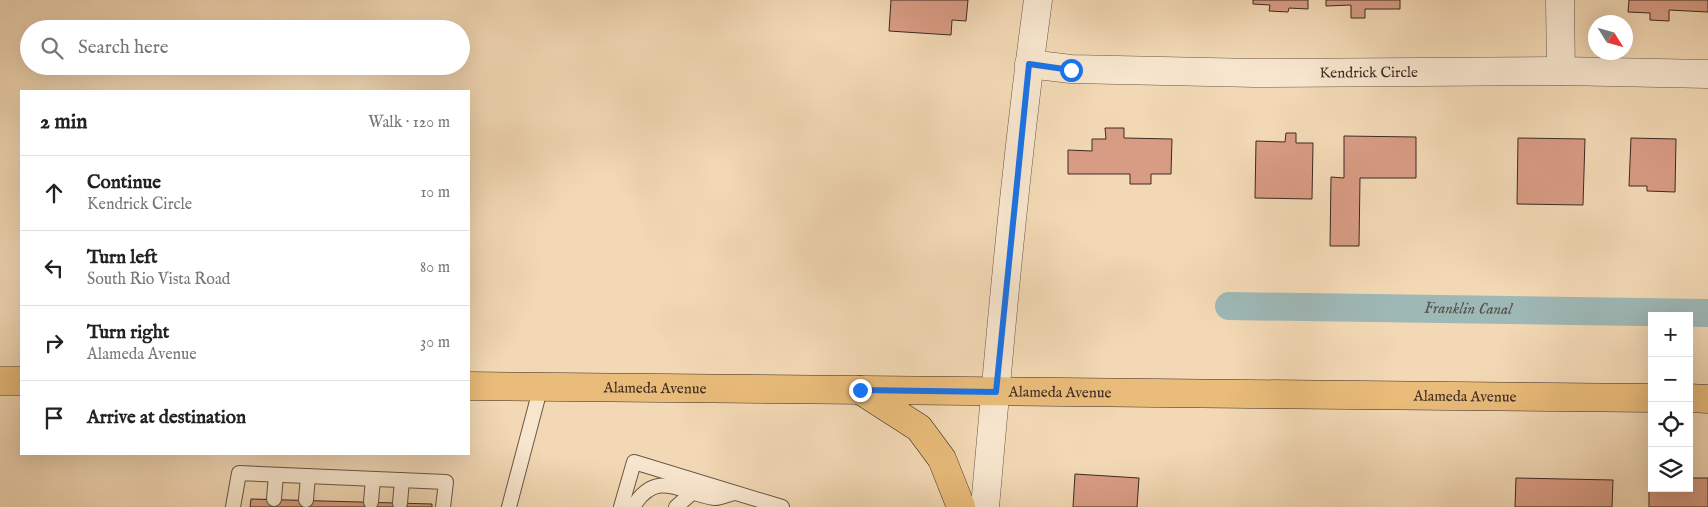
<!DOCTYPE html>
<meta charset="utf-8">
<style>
:root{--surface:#fff;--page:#f2f2f2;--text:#222;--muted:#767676;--line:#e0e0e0}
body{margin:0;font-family:"IM FELL English",serif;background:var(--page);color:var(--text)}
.controls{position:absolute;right:15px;bottom:15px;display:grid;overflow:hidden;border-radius:0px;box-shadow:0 5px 20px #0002}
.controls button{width:45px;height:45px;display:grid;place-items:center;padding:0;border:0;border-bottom:1px solid var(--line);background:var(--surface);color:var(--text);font:25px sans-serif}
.compass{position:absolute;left:1588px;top:15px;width:45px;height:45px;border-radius:50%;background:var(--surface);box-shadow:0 5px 20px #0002;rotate:127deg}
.stop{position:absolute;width:15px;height:15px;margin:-11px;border:4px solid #1a73e8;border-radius:50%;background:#fff}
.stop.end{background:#1a73e8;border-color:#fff;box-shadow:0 1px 5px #0008}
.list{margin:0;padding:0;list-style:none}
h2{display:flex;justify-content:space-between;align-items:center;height:65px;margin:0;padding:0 20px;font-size:21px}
h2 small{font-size:16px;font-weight:400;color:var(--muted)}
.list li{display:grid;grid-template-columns:32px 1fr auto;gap:15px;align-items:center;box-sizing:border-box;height:75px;padding:0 20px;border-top:1px solid var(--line)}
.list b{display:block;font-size:19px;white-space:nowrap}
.list p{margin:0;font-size:16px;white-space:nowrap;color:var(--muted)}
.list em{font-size:16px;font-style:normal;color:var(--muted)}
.icon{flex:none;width:28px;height:28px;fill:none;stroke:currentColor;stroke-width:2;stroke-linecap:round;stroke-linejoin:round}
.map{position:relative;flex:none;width:1708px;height:507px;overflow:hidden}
.search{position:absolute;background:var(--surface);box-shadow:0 5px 20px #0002;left:20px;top:20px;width:450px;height:55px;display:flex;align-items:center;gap:12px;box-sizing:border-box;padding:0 18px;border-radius:28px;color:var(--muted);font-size:19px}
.panel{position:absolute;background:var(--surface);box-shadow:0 5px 20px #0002;left:20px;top:90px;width:450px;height:365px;border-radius:0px}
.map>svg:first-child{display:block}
</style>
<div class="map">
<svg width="1708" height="507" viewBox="0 0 1708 507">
<rect width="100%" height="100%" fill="#f2d8b4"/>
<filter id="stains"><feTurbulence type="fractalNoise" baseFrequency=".004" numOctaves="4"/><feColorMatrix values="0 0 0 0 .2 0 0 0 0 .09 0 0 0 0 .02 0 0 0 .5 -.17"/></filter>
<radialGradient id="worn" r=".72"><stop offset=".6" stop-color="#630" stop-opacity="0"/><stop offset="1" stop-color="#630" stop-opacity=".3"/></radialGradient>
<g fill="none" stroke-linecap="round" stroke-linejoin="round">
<path stroke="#9eb8b6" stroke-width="28" id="s1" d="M1229,306L1708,313"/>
</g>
<g fill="#d89c84" stroke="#3c2a23">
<path d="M891,0H968L966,21L952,20L951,35L889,31Z"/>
<path d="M1253,0H1308V9L1289,8L1288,12L1269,11L1270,5L1253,4Z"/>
<path d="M1326,0H1400V9H1365V18H1351V5L1326,6Z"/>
<path d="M1629,0H1708V12L1669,10V21L1650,20V13L1628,12Z"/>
<path d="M1105,128H1124V138L1172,139L1171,174H1151V184H1130V174H1068V150L1092,151V139H1106Z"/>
<path d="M1286,133H1296V143H1313L1312,199L1255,198L1256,141L1285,142Z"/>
<path d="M1344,136L1416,137V178H1360L1359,246H1330L1331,177L1344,178Z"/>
<path d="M1518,138L1585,139L1583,205L1517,204Z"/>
<path d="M1631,138L1676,139L1675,192L1647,191V186H1629Z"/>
<path d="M1075,474L1139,478L1137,507H1073Z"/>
<path d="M1516,478L1613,480L1612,507H1515Z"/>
<path d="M1689,478H1708V507H1649V479H1652V488H1689Z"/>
<path d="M251,499L432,504V507H250Z"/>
</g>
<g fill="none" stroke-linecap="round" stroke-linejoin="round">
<defs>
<g id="service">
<path d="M274,499L276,475"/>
<path d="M306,500L308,476"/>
<path d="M371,502L373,479"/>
<path d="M400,503L402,480"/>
<path d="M233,507L239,473L446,482L443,507"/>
<path d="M509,507L541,386"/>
<path d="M621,507L634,462L782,507"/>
<path d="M633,507C657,467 682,494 715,498C721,498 728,494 734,493"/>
<path d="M676,507L693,492"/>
</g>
<g id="minor">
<path d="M1560,0L1561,71"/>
<path id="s2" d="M1029,64L1071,69L1255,73L1561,71L1708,74"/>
</g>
<path id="tertiary" d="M985,507C1000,338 1015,168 1038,0"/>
<g id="primary">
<path d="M0,381H21"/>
<path id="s3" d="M469,386L1652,398"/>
<path d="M860,390L919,428L942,459L961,507"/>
<path d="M1689,398L1708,399"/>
</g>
</defs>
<use href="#service" stroke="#6a5647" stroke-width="16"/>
<use href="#minor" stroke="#6a5647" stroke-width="29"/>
<use href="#tertiary" stroke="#6a5647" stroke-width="29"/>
<use href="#primary" stroke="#3c2a23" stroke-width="29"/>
<use href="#service" stroke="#f7e6ce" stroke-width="14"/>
<use href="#minor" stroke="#f7e6ce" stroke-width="28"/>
<use href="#tertiary" stroke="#f7e6ce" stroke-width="28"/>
<use href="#primary" stroke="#e9bc7a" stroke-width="28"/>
</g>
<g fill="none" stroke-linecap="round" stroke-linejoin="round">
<path stroke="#1a73e8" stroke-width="6" d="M860,390L996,392L1029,64L1071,70"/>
</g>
<g text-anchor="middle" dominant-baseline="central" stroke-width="5" stroke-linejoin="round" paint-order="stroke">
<g font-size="15" fill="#3c2a23" stroke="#f7e6ce">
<text stroke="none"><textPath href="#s2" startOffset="340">Kendrick Circle</textPath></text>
<text stroke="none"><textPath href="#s3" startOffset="186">Alameda Avenue</textPath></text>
<text stroke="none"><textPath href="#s3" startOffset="591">Alameda Avenue</textPath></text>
<text stroke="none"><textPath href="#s3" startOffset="996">Alameda Avenue</textPath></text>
</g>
<g font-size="16" font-style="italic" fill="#544e48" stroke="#f7e6ce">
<text stroke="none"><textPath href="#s1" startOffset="239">Franklin Canal</textPath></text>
</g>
</g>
<rect width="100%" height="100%" filter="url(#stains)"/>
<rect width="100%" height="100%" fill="url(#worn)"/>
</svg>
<div class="controls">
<button>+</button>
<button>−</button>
<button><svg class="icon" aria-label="locate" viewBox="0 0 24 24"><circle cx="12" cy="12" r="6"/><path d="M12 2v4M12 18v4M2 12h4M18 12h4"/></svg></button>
<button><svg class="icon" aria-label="layers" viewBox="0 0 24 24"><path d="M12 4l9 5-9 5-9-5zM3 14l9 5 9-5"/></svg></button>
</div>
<svg class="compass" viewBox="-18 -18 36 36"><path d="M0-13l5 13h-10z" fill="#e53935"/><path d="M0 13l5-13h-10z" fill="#767676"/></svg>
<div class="stop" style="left:1071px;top:70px"></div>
<div class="stop end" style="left:860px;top:390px"></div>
<div class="search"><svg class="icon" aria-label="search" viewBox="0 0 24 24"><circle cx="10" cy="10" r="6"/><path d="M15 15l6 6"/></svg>Search here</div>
<section class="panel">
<h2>2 min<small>Walk · 120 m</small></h2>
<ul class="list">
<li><svg class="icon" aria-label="ahead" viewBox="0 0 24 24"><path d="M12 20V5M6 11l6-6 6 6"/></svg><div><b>Continue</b><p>Kendrick Circle</p></div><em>10 m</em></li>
<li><svg class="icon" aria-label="left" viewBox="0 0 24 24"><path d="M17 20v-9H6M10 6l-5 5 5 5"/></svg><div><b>Turn left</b><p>South Rio Vista Road</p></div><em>80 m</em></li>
<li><svg class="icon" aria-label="right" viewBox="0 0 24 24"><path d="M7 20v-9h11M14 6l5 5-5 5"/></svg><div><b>Turn right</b><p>Alameda Avenue</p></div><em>30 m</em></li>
<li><svg class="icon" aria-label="arrive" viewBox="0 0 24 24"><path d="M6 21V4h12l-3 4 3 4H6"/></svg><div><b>Arrive at destination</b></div></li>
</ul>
</section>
</div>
